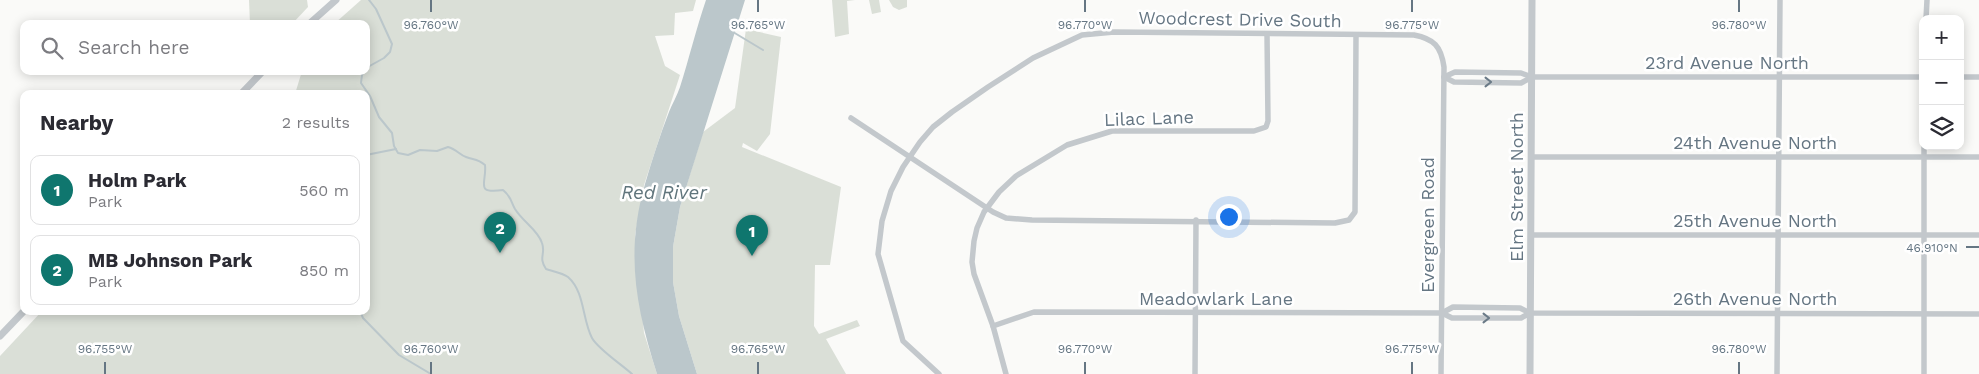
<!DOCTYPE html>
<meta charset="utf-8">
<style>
:root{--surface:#fff;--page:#f7f7f7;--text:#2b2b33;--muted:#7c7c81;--line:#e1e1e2;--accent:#0f766e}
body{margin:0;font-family:"Work Sans",sans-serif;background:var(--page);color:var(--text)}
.controls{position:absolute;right:15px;top:15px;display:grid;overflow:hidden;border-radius:10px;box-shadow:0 2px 12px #0003}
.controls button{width:45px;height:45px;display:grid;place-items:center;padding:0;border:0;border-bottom:1px solid var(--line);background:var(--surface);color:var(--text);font:25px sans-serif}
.you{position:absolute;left:1228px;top:216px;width:18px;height:18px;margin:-12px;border:4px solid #fff;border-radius:50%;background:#1a73e8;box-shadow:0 0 0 8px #1a73e833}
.badge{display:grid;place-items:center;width:32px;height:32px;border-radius:50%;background:var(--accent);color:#fff;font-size:16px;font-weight:700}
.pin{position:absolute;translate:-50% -41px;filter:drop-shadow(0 1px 2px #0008)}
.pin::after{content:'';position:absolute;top:26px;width:18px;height:15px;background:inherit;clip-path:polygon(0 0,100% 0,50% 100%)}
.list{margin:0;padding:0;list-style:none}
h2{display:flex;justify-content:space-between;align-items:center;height:65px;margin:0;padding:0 20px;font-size:21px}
h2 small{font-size:16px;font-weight:400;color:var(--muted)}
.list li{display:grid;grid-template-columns:32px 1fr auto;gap:15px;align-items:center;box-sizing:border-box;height:70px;margin:0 10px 10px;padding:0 10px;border:1px solid var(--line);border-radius:10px}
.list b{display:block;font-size:19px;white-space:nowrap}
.list p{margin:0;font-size:16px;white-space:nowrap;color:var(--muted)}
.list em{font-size:16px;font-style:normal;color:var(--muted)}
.icon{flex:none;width:28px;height:28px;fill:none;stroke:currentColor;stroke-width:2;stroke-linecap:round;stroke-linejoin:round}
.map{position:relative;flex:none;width:1979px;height:374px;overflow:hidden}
.search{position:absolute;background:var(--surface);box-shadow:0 2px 12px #0003;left:20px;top:20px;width:350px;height:55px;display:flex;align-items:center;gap:12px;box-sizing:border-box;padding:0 18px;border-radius:10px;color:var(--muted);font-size:19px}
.panel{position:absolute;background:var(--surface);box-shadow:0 2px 12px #0003;left:20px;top:90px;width:350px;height:225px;border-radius:10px}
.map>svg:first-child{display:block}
</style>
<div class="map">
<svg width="1979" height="374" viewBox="0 0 1979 374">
<rect width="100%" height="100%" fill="#fafaf8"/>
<g fill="#dadfd7">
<path d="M249,0H307L308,7L292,24H250Z"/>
<path d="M361,0H696L693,11L675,13L674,35L655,36L665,66L680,75L644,185L635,235L644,333L657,374H0V356L42,311H366V94H295L302,71H366V24H334Z"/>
<path d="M832,0H855L847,1L849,34L835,37Z"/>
<path d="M869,0H879L881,12L872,14Z"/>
<path d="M889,0H907V7L899,10L893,7Z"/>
<path d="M746,29L781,37L770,134L757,151L743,143L742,147L841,187L830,265H815L814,326L819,334L857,320L860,326L826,339L846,374H697L679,316L673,282V247L680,207L703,132L735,108Z"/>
</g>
<path fill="#bbc7cb" d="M706,0H745L680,207L673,247V282L679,316L697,374H657C636,308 625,253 645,184C652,160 660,135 669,112C672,104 677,96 680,87C689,59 696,29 706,0Z"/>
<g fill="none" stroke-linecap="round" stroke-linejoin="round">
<g stroke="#bbc7cb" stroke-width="2">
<path d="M733,32L763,50"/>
<path d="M366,68L384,58L390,52L392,44L376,9L369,0"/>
<path d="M364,71L362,75L361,83L370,96L379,117L392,133L394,146L398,153L408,155L420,150L437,151L448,147C456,149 460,155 466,157C474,160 478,159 485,165C487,183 474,194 503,190C511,196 511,202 515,209C523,222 538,230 542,243C546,254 538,257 546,269C552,271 563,273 568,277C585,292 582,319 592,338C598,349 621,364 632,374"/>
<path d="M366,155L396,149"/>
<path d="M360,311L363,318L399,355L431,374"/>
</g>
<g stroke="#c3c8cc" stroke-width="5.5">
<path d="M1926,19L1927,0"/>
<path d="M1444,77L1455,72L1521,73L1532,77H1923"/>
<path d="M1444,77L1454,82L1521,83L1532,77"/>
<path d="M1960,77H1979"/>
<path d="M851,118L993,212L1006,218L1032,220L1335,223L1349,220L1355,212L1356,35"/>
<path d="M1532,157H1979"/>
<path d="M1531,235H1979"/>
<path d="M1442,313L1452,318H1521L1530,313"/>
<path d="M993,326L1034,312L1442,313L1453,307L1520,308L1530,313L1979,314"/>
<path d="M939,374L903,341L878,254L882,221L891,191L903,167L920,142L933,127L952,112L988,87L1033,58L1082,35L1114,32L1414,35C1434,39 1441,46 1444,67L1441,374"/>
<path d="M1006,374L993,326L974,274L972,262L974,241L977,228L984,212L999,192L1016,176L1067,145L1112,131H1254L1266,127L1268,121L1267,34"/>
<path d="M1195,374L1196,220"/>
<path d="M1777,374L1780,0"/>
<path d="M1924,374V146"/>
</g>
<g stroke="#c3c8cc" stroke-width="7">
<path d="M309,24L336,0"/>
<path d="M241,94L263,71"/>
<path d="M0,336L24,311"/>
<path d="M1530,374L1532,0"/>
</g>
</g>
<defs><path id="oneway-chevron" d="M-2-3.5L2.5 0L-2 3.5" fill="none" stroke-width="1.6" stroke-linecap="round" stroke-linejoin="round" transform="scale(1.25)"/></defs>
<g stroke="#6a7a87">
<use href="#oneway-chevron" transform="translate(1488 82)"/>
<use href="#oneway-chevron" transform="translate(1486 318)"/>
</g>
<path fill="none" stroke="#657683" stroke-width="2" d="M431,0V12M758,0V12M1085,0V12M1412,0V12M1739,0V12M1966,247H1979M105,362V374M431,362V374M758,362V374M1085,362V374M1412,362V374M1739,362V374"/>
<g text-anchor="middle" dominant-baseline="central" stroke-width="5" stroke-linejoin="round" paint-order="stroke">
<g font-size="18" fill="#657683" stroke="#fff">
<text transform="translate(1240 19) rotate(1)">Woodcrest Drive South</text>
<text x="1727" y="62">23rd Avenue North</text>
<text transform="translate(1149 118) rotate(-2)">Lilac Lane</text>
<text x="1755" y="142">24th Avenue North</text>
<text transform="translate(1516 187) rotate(-90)">Elm Street North</text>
<text x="1755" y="220">25th Avenue North</text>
<text transform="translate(1427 225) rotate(-90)">Evergreen Road</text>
<text x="1216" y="298">Meadowlark Lane</text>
<text x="1755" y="298">26th Avenue North</text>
</g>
<g font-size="19" font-style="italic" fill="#60757c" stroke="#fff">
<text x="664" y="192">Red River</text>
</g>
</g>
<g font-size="12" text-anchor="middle" fill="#657683" stroke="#fff" stroke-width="5" stroke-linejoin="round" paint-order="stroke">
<text x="431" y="29">96.760°W</text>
<text x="758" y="29">96.765°W</text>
<text x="1085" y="29">96.770°W</text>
<text x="1412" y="29">96.775°W</text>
<text x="1739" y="29">96.780°W</text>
<text x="1932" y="252">46.910°N</text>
<text x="105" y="353">96.755°W</text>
<text x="431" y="353">96.760°W</text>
<text x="758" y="353">96.765°W</text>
<text x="1085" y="353">96.770°W</text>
<text x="1412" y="353">96.775°W</text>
<text x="1739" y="353">96.780°W</text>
</g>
</svg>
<div class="controls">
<button>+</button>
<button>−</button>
<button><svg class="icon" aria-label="layers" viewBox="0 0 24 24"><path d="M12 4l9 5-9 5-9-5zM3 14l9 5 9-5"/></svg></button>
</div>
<div class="you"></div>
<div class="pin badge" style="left:752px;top:256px">1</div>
<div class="pin badge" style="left:500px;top:253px">2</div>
<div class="search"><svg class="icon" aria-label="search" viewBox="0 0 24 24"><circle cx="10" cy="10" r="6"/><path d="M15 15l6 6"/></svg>Search here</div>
<section class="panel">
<h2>Nearby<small>2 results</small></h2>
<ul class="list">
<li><span class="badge">1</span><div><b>Holm Park</b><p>Park</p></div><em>560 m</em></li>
<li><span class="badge">2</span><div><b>MB Johnson Park</b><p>Park</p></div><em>850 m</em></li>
</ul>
</section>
</div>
